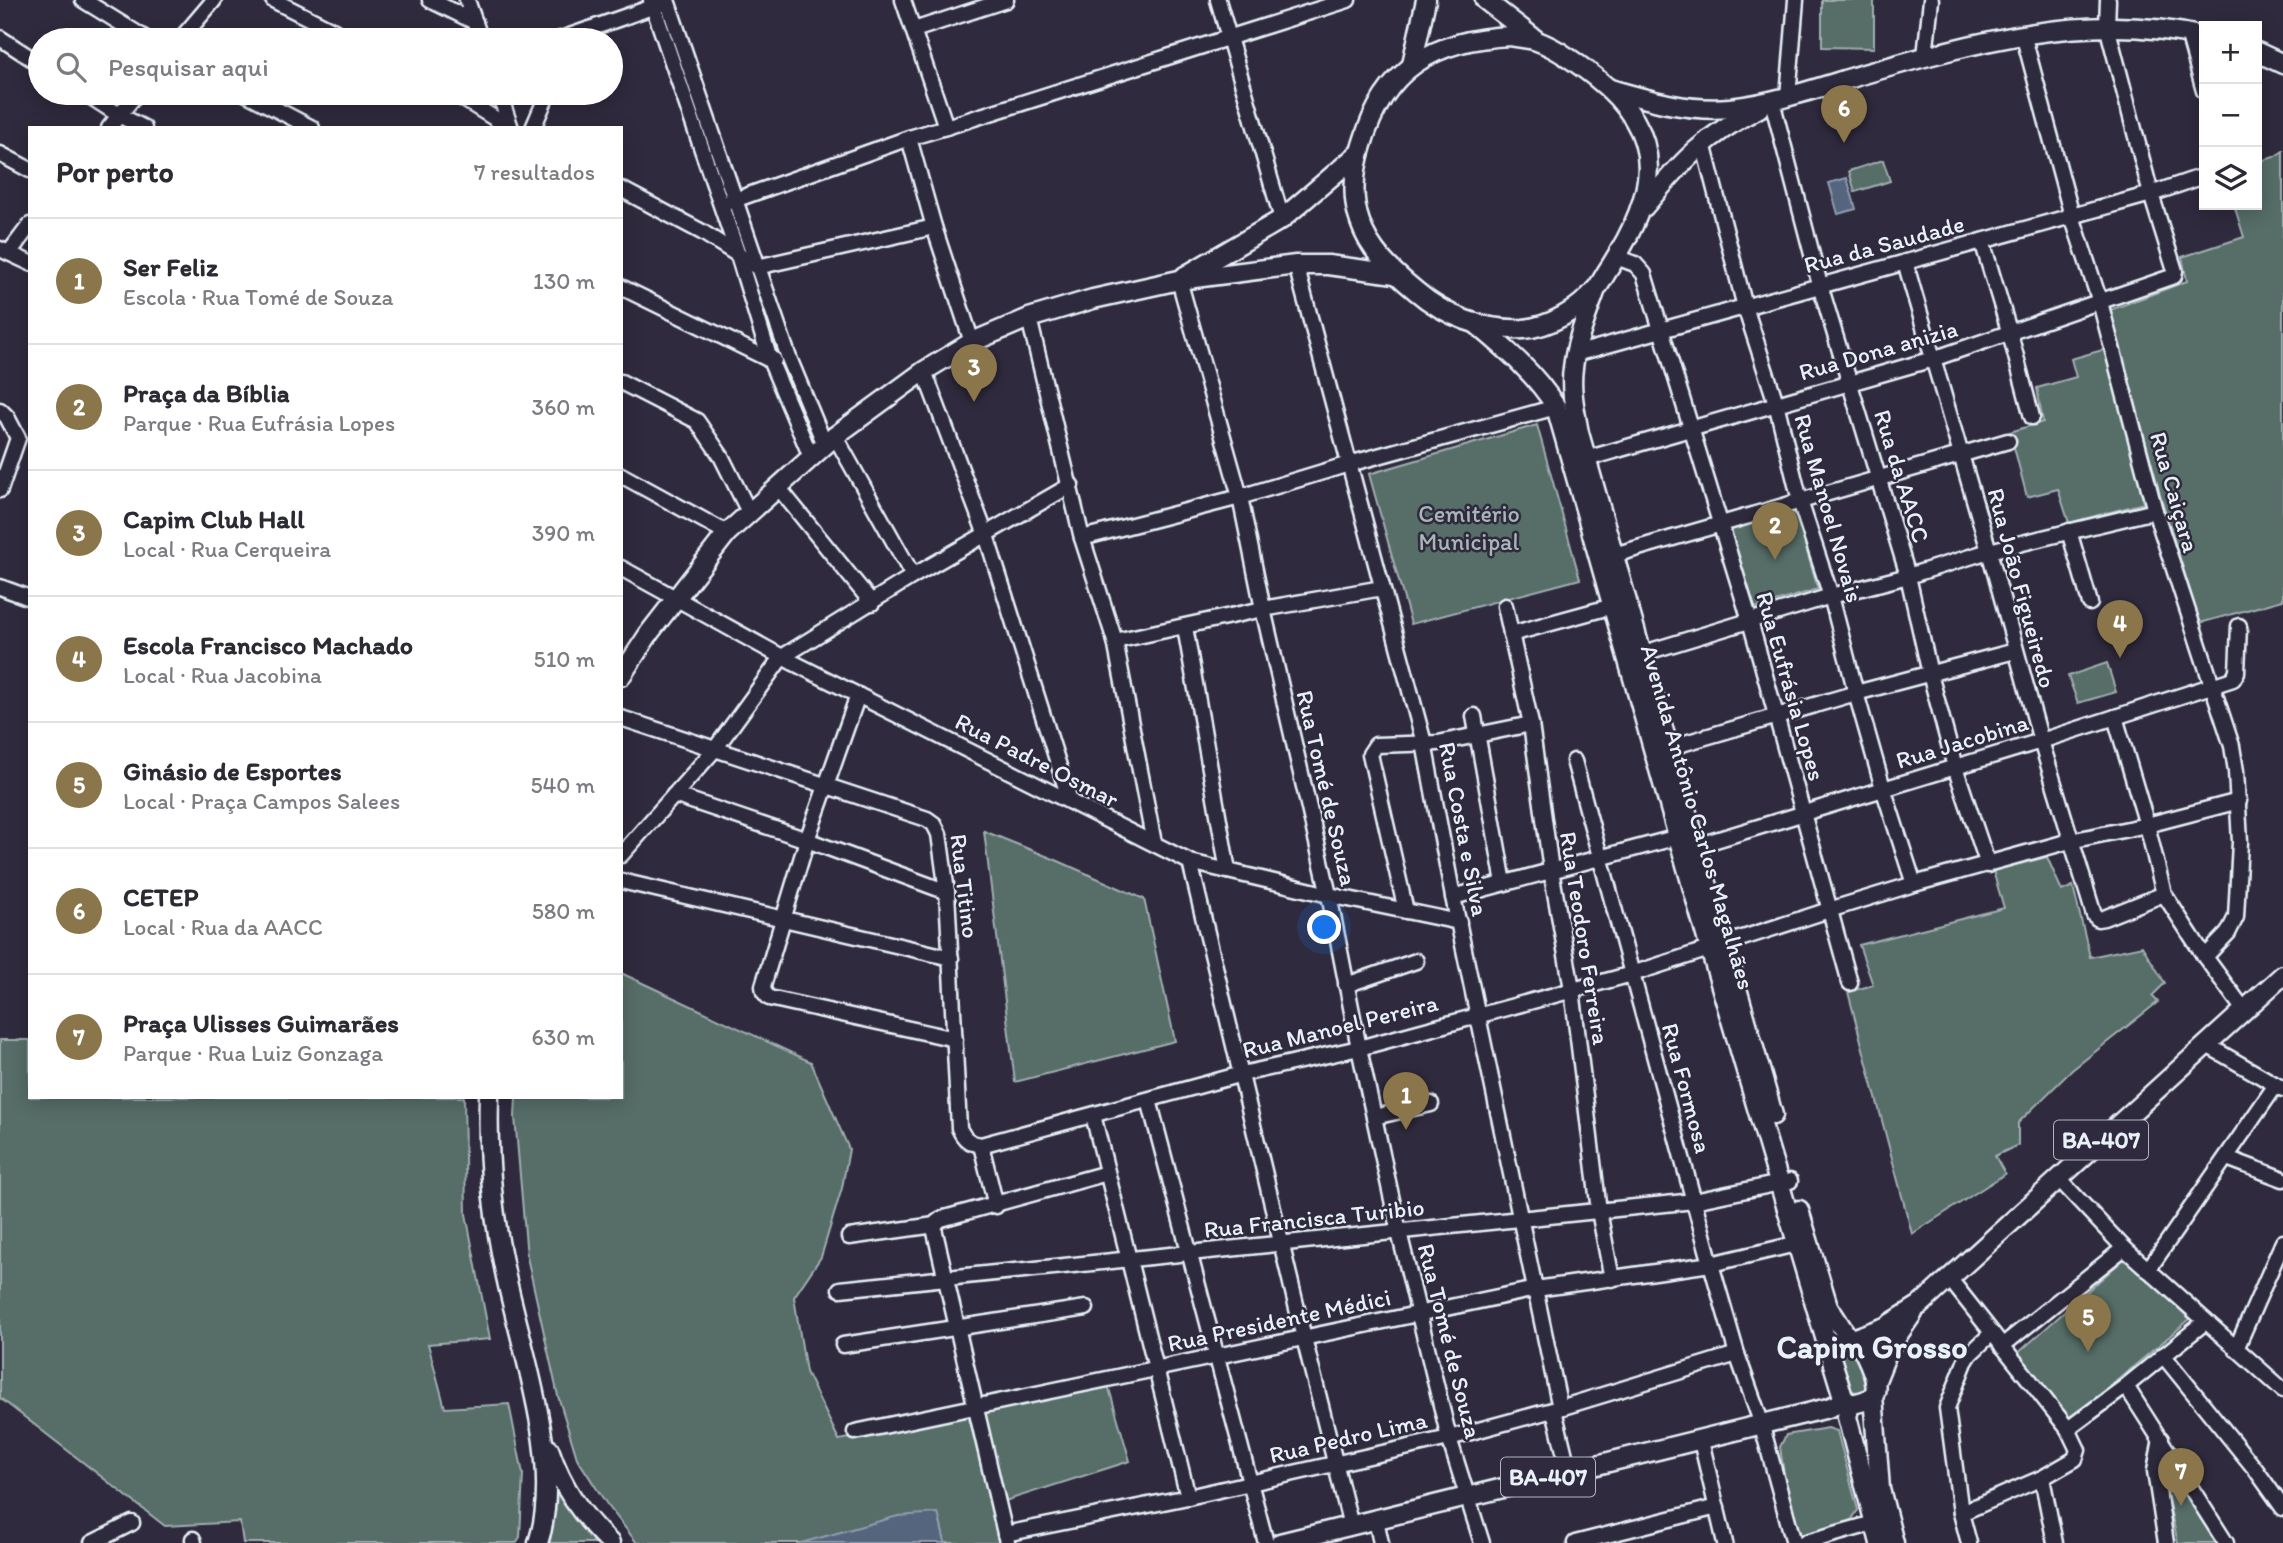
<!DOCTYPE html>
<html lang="pt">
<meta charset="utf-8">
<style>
:root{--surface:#fff;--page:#f2f2f3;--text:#2b2b33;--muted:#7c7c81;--line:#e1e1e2;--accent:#8a764a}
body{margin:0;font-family:Itim,sans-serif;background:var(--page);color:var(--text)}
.controls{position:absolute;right:21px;top:21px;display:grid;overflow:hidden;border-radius:0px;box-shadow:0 4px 18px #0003}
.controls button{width:63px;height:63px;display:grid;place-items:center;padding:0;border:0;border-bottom:2px solid var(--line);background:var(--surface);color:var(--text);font:35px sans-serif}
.you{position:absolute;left:1325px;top:928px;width:24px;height:24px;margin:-18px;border:5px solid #fff;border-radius:50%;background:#1a73e8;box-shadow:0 0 0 10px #1a73e833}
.badge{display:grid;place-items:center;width:46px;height:46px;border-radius:50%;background:var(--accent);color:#fff;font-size:23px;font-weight:700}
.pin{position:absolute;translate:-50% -58px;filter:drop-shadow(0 2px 4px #0008)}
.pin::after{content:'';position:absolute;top:37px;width:24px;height:21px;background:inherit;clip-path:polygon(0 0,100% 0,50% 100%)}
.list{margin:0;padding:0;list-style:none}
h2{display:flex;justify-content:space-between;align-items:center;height:91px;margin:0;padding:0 28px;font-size:30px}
h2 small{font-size:23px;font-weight:400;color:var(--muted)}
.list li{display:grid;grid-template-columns:46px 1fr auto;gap:21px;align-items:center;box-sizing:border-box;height:126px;padding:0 28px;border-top:2px solid var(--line)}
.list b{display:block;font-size:26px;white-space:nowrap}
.list p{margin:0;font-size:23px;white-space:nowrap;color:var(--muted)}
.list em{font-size:23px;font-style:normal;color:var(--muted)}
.icon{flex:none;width:38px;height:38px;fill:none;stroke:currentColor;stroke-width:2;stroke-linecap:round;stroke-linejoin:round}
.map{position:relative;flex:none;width:2283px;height:1543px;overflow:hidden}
.search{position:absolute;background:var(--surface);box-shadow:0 4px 18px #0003;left:28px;top:28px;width:595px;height:77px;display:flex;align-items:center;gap:18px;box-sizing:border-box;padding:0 24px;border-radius:38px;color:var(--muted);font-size:26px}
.panel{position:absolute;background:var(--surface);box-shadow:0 4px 18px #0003;left:28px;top:126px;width:595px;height:973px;border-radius:0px}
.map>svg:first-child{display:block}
</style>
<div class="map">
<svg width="2283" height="1543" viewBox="0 0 2283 1543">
<rect width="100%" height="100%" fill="#2f2a3d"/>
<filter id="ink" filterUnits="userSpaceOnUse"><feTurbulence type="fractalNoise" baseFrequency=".0143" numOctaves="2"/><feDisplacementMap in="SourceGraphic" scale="14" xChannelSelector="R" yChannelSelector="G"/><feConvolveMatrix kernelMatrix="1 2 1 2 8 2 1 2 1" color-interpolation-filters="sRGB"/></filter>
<g filter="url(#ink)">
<g fill="#576d68" stroke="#a0afb0" stroke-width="2">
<path d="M1822,0H1874V48L1822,47Z"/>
<path d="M2283,151V600L2200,623L2160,494L2110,310L2187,281L2182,257L2244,237L2234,205H2257V162L2274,157Z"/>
<path d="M1883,160L1890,181L1855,192L1849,171Z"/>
<path d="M2106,349L2144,503L2069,523L2058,489L2027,497L2010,432L2043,422L2037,388L2076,377L2071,359Z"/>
<path d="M1537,425L1580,579L1411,624L1369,474Z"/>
<path d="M1795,511L1818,589L1755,608L1731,530Z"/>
<path d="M2107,663L2116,692L2078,703L2068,676Z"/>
<path d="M984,831L1056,860L1144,899L1175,1041L1015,1082Z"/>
<path d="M2047,857L2062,891L2073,886L2090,957L2142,946L2165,983L2152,996L2158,1002L2072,1070L2018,1123V1145L1995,1156L2005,1174L1912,1234L1848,992L1873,985L1859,945L2004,908L1993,871Z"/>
<path d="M621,973L811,1062L849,1149L842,1188L821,1257L794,1297L806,1372L839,1440L968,1414L1000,1543H945L938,1513L801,1543H637L606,1503L577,1458L558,1396L527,1257L515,1117L516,1097H621Z"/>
<path d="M0,1040H30V1097H464L466,1214L490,1339L428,1344L445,1408L509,1404L523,1474L520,1537L516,1543H243L240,1522L165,1526L0,1398Z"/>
<path d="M2125,1258L2190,1319L2070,1420L2017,1354Z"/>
<path d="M1849,1349L1858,1350L1868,1387C1862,1394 1856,1393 1849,1389L1840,1357Z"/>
<path d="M1108,1385L1130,1461L1005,1501L981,1412Z"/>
<path d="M1828,1428L1837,1431L1858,1510L1848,1525L1810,1537L1799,1533L1789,1509L1780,1447L1786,1435Z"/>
<path d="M549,1465L600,1543H546Z"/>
<path d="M2167,1465L2216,1543H2178L2161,1469Z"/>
</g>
<g fill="#54657e" stroke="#8f9daf" stroke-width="2">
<path d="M1847,178L1856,209L1838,214L1829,183Z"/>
<path d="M938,1513L945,1543H801L898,1516Z"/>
</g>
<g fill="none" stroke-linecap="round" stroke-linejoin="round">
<defs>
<g id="minor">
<path d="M83,0L148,40"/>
<path d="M273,0L352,40"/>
<path d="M430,0L475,22"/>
<path d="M467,0L481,40"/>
<path d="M651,0L738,255L770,360L811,457"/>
<path d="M667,0L789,358L825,445"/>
<path d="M903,0L946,127L909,138L934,227L972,342"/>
<path d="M1218,0L1282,219"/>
<path d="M914,30L1006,0"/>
<path d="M2188,33L2204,91"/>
<path d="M2023,34L2072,216L2100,302L2155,511L2232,746L2236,771L2240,842L2236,917L2228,933L2205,957"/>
<path d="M0,38L40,64"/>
<path d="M180,40L214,0"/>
<path d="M558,40L661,4"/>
<path d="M1925,56L1931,0"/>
<path d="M85,93L119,115L144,128"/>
<path d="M245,93L312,128"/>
<path d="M454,93L510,128"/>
<path d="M499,93L511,128"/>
<path d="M1788,97L1796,0"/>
<path d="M1772,101L1820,285L1908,576L1930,674L1955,767L1988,865"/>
<path d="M946,127L1348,0"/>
<path d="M109,128L137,93"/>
<path d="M533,128L548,93"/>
<path d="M1703,143L1745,307L1776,403L1800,501L1831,596L1856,693L1883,788L1914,884"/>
<path d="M0,154L30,170"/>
<path d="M621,189L702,232L757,267L934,227"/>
<path d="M726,203L909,138"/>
<path d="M1982,241L2010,334L2032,417"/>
<path d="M0,249L30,263"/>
<path d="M9,253L30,225"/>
<path d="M1616,257L1635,264L1644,274L1750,621L1850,983"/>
<path d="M1905,262L1989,551L2041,741L2094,915L2098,919L2104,918L2164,894"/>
<path d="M1296,265L1424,743L1453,897L1560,1408"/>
<path d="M1179,280L1240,497L1263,609L1329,895L1359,1048L1399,1232L1449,1438L1482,1543"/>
<path d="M621,287L770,360H774"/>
<path d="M1029,318L1082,538L1115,641L1154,843"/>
<path d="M1575,354L2151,194L2204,176"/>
<path d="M924,371L986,535L1070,801"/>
<path d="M621,382L697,421L721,456L749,512"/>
<path d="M0,410L7,417L18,438L0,490"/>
<path d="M835,436L913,576"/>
<path d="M1586,459L1933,359L2174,276L2175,271L2151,194L2107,26L2108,0"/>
<path d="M621,475L727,533"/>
<path d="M778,487L872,603"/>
<path d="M2069,531L2090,603"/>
<path d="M1082,538L1240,497L1349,464L1556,407"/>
<path d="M1614,555L2008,441"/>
<path d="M621,568L782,657L1190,862L1329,895L1459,922"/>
<path d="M0,587L30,598"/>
<path d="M1505,606L1531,724L1551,870L1572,989L1599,1211L1612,1279"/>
<path d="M1185,627L1228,871"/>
<path d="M1511,634L1613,606"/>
<path d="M1115,641L1263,609L1382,588"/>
<path d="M1634,656L1831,596L1908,576L1989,551L2155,511"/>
<path d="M858,695L807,840L763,986L764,992L769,998L955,1039"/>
<path d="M1474,716L1504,883"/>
<path d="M2115,717L2147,825L2164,894L2205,957L2244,1010"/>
<path d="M621,718L927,819L934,824L939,834L947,892L959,1128C964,1139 969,1143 981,1145L1242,1074L1359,1048L1632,974L1829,910L1914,884L2070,841L2147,825L2239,801"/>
<path d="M1668,748L1856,693L2015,651"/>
<path d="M1574,761L1711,1264L1737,1354L1760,1419L1794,1543"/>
<path d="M674,795L807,840L947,892"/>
<path d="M1696,846L2041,741L2233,679L2237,672L2239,626"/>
<path d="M621,855L715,749L782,657L913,576L1071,485"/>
<path d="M1190,862L1304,1338L1351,1526"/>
<path d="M621,881L951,958"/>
<path d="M1453,897L1678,837"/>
<path d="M1406,911L1370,754L1376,745L1438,743L1531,724"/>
<path d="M1346,985L1416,961"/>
<path d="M2205,1044L2283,1089"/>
<path d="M1149,1100L1266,1543"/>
<path d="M1093,1115L1188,1497"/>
<path d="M1374,1117L1431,1104"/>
<path d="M981,1145L996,1206"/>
<path d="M2227,1158L2283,1179"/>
<path d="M2059,1179L2124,1248L2283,1390"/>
<path d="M849,1237L935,1225"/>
<path d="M2148,1270L2276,1085"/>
<path d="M1949,1278L2068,1429L2078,1450L2075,1459L2042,1478L1961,1513"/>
<path d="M840,1289L1694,1201L1790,1181"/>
<path d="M843,1345L1086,1308"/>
<path d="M2002,1346L2124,1248"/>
<path d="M2236,1349L2283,1242"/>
<path d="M2163,1355L2256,1470L2283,1508"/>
<path d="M2126,1386L2226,1543"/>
<path d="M1554,1410L1569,1472"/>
<path d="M2068,1429L2126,1386L2205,1322"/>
<path d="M855,1432L1536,1289L1711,1264L1796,1244"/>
<path d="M2161,1439L2155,1471L2166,1543"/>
<path d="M1701,1441L1725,1543"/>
<path d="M2042,1478L2055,1543"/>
<path d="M1376,1520L1381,1543"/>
<path d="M1005,1534L1188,1497L1449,1438L1560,1408L1737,1354"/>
<path d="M193,1539L194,1543"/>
<path d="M1007,1542L934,1228L937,1222L941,1219L1107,1173"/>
<path d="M92,1543L132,1523"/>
<path d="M1575,1543L1717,1507"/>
<path d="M1803,1543L1874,1523"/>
<path d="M1969,1543L1961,1513L1947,1408L1965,1362L1970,1354L1992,1333"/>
</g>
<g id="major">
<path d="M1485,0L1535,39"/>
<path d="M1511,36C1519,38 1529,38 1537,41C1557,48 1578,64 1595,77C1670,136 1656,195 1610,267C1605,274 1601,283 1596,289C1578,310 1550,327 1523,329C1484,331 1445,316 1416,291C1393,272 1370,252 1360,222C1351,197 1354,170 1362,145C1384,69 1434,39 1511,36Z"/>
<path d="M2257,52L2283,64"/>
<path d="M1412,64L1426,0"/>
<path d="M1610,89C1649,100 1688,112 1730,108C1776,103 1820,87 1864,74C1975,42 2089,10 2204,37"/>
<path d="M1644,207C1682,161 1705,136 1759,108"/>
<path d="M1185,276L1282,219L1359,153"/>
<path d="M1596,289C1587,315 1576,341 1573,368C1570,389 1575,411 1579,433L1773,1115"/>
<path d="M1475,323C1506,349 1535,373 1556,407L1710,949L1829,1351"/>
<path d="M621,676L650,632L727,533L835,436L924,371L972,342L1029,318L1093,299L1179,280L1296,265H1328L1395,274"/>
<path d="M489,1097C487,1158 492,1212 505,1272C521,1350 564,1465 538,1543"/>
<path d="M1799,1210L1828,1306L1849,1339"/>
<path d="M1855,1338L1885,1327L1920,1305L2283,975"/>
<path d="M1855,1338C1863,1347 1879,1380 1875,1392C1871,1401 1858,1403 1850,1404L1843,1397L1829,1351L1845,1340Z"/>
<path d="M1875,1383L1889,1348L1913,1313"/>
<path d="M1873,1395L1880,1489L1894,1543"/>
<path d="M1850,1404L1847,1417L1880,1543"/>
<path d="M549,1449C562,1487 581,1515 610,1543"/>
<path d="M1280,1543L1828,1408L1845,1401"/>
</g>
</defs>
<use href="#minor" stroke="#e8f1f8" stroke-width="19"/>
<use href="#major" stroke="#e8f1f8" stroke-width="23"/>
<use href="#minor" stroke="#2f2a3d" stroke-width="14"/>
<use href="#major" stroke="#2f2a3d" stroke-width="18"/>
</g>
</g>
<g text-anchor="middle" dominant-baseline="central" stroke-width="5" stroke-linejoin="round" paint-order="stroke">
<g fill="#2f2a3d" stroke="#b0b5c0" stroke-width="2">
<rect x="2054" y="1120.5" width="94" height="39" rx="5"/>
<rect x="1501" y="1457.5" width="94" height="39" rx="5"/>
</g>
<g font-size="23" font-weight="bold" fill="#e8f1f8">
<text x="2101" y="1140">BA-407</text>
<text x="1548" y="1477">BA-407</text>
</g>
<g font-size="24" fill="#e8f1f8" stroke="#2f2a3d">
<text transform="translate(1884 244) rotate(-15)">Rua da Saudade</text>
<text transform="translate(1878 350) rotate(-16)">Rua Dona anizia</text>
<text transform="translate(1902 476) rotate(73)">Rua da AACC</text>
<text transform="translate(2175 492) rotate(74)">Rua Caiçara</text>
<text transform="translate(1829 508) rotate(74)">Rua Manoel Novais</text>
<text transform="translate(2022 588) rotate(75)">Rua João Figueiredo</text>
<text transform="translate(1791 686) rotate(74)">Rua Eufrásia Lopes</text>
<text transform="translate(1962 741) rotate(-17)">Rua Jacobina</text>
<text transform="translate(1037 760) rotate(27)">Rua Padre Osmar</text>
<text transform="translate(1327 788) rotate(77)">Rua Tomé de Souza</text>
<text transform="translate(1698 817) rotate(74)">Avenida Antônio Carlos Magalhães</text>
<text transform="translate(1464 829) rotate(79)">Rua Costa e Silva</text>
<text transform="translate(965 886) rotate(83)">Rua Titino</text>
<text transform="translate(1585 938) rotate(81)">Rua Teodoro Ferreira</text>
<text transform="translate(1340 1026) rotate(-14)">Rua Manoel Pereira</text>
<text transform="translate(1687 1088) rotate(75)">Rua Formosa</text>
<text transform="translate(1314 1218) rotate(-6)">Rua Francisca Turibio</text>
<text transform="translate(1279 1320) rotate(-12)">Rua Presidente Médici</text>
<text transform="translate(1450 1341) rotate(76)">Rua Tomé de Souza</text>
<text transform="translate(1348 1437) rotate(-13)">Rua Pedro Lima</text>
</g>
<g font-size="24" fill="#a7b6b7" stroke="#2f2a3d">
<text x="1469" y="513">Cemitério<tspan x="1469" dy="28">Municipal</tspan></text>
</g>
<g font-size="32" font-weight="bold" fill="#e8f1f8" stroke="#2f2a3d">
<text x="1872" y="1347">Capim Grosso</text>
</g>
</g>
</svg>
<div class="controls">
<button>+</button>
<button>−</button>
<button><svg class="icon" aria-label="layers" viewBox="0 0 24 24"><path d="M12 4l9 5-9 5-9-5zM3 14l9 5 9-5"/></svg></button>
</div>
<div class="you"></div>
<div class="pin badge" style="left:1406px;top:1130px">1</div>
<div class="pin badge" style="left:1775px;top:560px">2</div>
<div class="pin badge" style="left:974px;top:402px">3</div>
<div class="pin badge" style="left:2120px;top:658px">4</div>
<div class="pin badge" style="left:2088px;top:1352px">5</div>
<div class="pin badge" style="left:1844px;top:143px">6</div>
<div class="pin badge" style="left:2181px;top:1506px">7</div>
<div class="search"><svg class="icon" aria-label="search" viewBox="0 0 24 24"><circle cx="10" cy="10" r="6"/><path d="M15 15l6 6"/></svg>Pesquisar aqui</div>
<section class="panel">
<h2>Por perto<small>7 resultados</small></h2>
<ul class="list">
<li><span class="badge">1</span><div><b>Ser Feliz</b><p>Escola · Rua Tomé de Souza</p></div><em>130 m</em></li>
<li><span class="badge">2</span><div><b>Praça da Bíblia</b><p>Parque · Rua Eufrásia Lopes</p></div><em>360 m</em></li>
<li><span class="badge">3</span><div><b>Capim Club Hall</b><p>Local · Rua Cerqueira</p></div><em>390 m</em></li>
<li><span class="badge">4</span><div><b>Escola Francisco Machado</b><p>Local · Rua Jacobina</p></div><em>510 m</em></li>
<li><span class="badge">5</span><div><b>Ginásio de Esportes</b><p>Local · Praça Campos Salees</p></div><em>540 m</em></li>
<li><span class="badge">6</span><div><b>CETEP</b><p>Local · Rua da AACC</p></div><em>580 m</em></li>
<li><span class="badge">7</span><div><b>Praça Ulisses Guimarães</b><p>Parque · Rua Luiz Gonzaga</p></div><em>630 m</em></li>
</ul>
</section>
</div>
